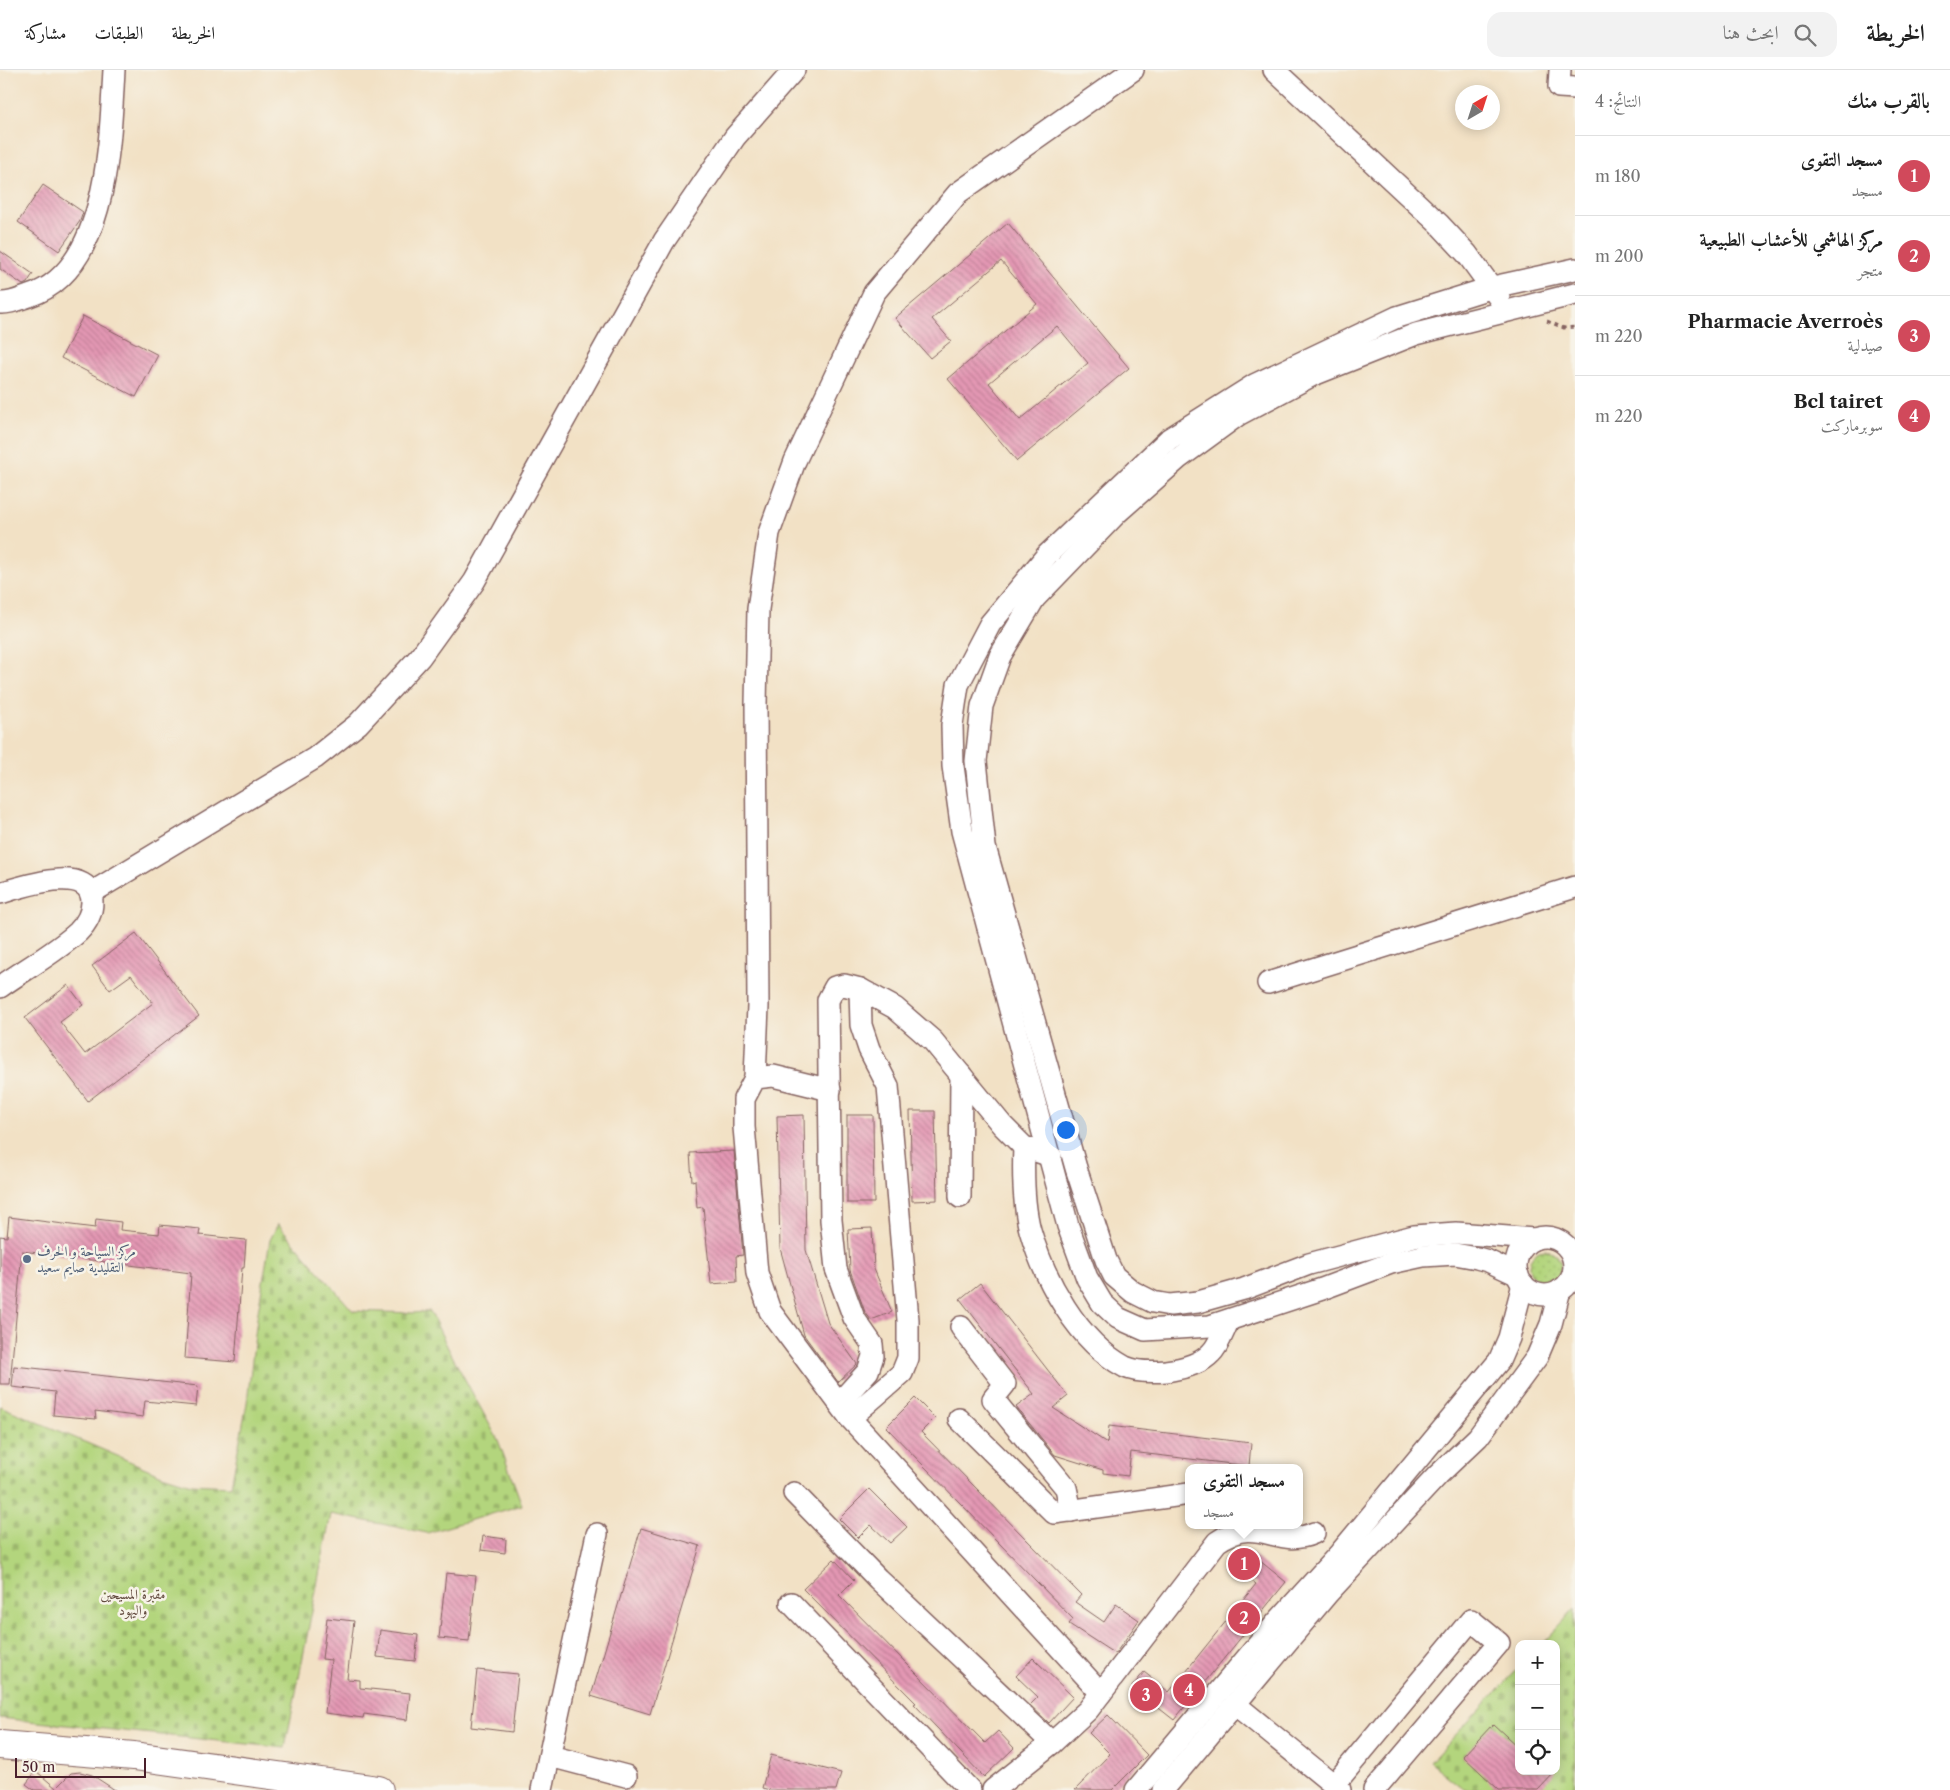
<!DOCTYPE html>
<html lang="ar">
<meta charset="utf-8">
<style>
:root{--surface:#fff;--page:#f2f2f2;--text:#222;--muted:#767676;--line:#e0e0e0;--accent:#d1495b}
body{margin:0;font-family:"Libre Caslon Text",Amiri,serif;background:var(--page);color:var(--text);direction:rtl}
.controls{position:absolute;right:15px;bottom:15px;display:grid;overflow:hidden;border-radius:10px;box-shadow:0 2px 12px #0003}
.controls button{width:45px;height:45px;display:grid;place-items:center;padding:0;border:0;border-bottom:1px solid var(--line);background:var(--surface);color:var(--text);font:25px sans-serif}
.compass{position:absolute;left:1455px;top:15px;width:45px;height:45px;border-radius:50%;background:var(--surface);box-shadow:0 2px 12px #0003;rotate:39deg}
.scale{position:absolute;left:15px;bottom:12px;width:131px;box-sizing:border-box;padding-left:5px;border:2px solid #4a1f2b;border-top:0;font-size:14px;line-height:18px;white-space:nowrap;color:#4a1f2b;-webkit-text-stroke:4px #f7f3e8;paint-order:stroke}
.you{position:absolute;left:1065px;top:1059px;width:18px;height:18px;margin:-12px;border:4px solid #fff;border-radius:50%;background:#1a73e8;box-shadow:0 0 0 8px #1a73e833}
.badge{display:grid;place-items:center;width:32px;height:32px;border-radius:50%;background:var(--accent);color:#fff;font-size:16px;font-weight:700}
.pin{position:absolute;translate:-50% -50%;border:2px solid #fff;box-shadow:0 1px 5px #0006}
.popup{position:absolute;left:1185px;top:1394px;width:118px;height:65px;box-sizing:border-box;display:grid;place-content:center;border-radius:10px;background:var(--surface);filter:drop-shadow(0 1px 4px #0005);font-size:16px;white-space:nowrap;color:var(--muted)}
.popup b{font-size:19px;color:var(--text)}
.popup::after{content:'';position:absolute;left:50%;top:100%;margin-left:-10px;border:10px solid transparent;border-top-color:var(--surface)}
.list{margin:0;padding:0;list-style:none}
h2{display:flex;justify-content:space-between;align-items:center;height:65px;margin:0;padding:0 20px;font-size:21px}
h2 small{font-size:16px;font-weight:400;color:var(--muted)}
.list li{display:grid;grid-template-columns:32px 1fr auto;gap:15px;align-items:center;box-sizing:border-box;height:80px;padding:0 20px;border-top:1px solid var(--line)}
.list b{display:block;font-size:19px;white-space:nowrap}
.list p{margin:0;font-size:16px;white-space:nowrap;color:var(--muted)}
.list em{font-size:16px;font-style:normal;color:var(--muted)}
.icon{flex:none;width:28px;height:28px;fill:none;stroke:currentColor;stroke-width:2;stroke-linecap:round;stroke-linejoin:round}
.map{position:relative;flex:none;width:1575px;height:1720px;overflow:hidden;direction:ltr}
header{display:flex;align-items:center;gap:30px;box-sizing:border-box;height:70px;padding:0 25px;background:var(--surface);border-bottom:1px solid var(--line)}
header strong{font-size:24px}
nav{display:flex;gap:28px;margin-inline-start:auto;font-size:18px}
.search{width:350px;height:45px;background:var(--page);display:flex;align-items:center;gap:12px;box-sizing:border-box;padding:0 18px;border-radius:15px;color:var(--muted);font-size:19px}
main{display:flex}
aside{flex:1;background:var(--surface)}
.map>svg:first-child{display:block}
</style>
<header>
<strong>الخريطة</strong>
<div class="search"><svg class="icon" aria-label="search" viewBox="0 0 24 24"><circle cx="10" cy="10" r="6"/><path d="M15 15l6 6"/></svg>ابحث هنا</div>
<nav><a>الخريطة</a><a>الطبقات</a><a>مشاركة</a></nav>
</header>
<main>
<aside>
<h2>بالقرب منك<small>النتائج: 4</small></h2>
<ul class="list">
<li><span class="badge">1</span><div><b>مسجد التقوى</b><p>مسجد</p></div><em>180 m</em></li>
<li><span class="badge">2</span><div><b>مركز الهاشمي للأعشاب الطبيعية</b><p>متجر</p></div><em>200 m</em></li>
<li><span class="badge">3</span><div><b>Pharmacie Averroès</b><p>صيدلية</p></div><em>220 m</em></li>
<li><span class="badge">4</span><div><b>Bcl tairet</b><p>سوبرماركت</p></div><em>220 m</em></li>
</ul>
</aside>
<div class="map">
<svg width="1575" height="1720" viewBox="0 0 1575 1720">
<defs>
<pattern id="grass-dots" width="8" height="8" patternUnits="userSpaceOnUse" patternTransform="scale(1.25)"><rect width="8" height="8" fill="#b3d57d"/><path d="M2 2h.1M6 6h.1" fill="none" stroke="#9bb66c" stroke-width="1.8" stroke-linecap="round"/></pattern>
<pattern id="cemetery-stones" width="16" height="16" patternUnits="userSpaceOnUse" patternTransform="scale(1.25)"><rect width="16" height="16" fill="#b3d57d"/><path d="M2 7V4a2 2 0 0 1 4 0v3zM10 15v-3a2 2 0 0 1 4 0v3z" fill="#9bb66c"/></pattern>
<pattern id="building-back-hatch" width="6" height="6" patternUnits="userSpaceOnUse" patternTransform="scale(1.25)"><rect width="6" height="6" fill="#e498b4"/><path d="M-1 5l2 2M0 0l6 6M5-1l2 2" fill="none" stroke="#bb7b93"/></pattern>
</defs>
<rect width="100%" height="100%" fill="#f7f3e8"/>
<filter id="ink" filterUnits="userSpaceOnUse"><feTurbulence type="fractalNoise" baseFrequency=".02" numOctaves="2"/><feDisplacementMap in="SourceGraphic" scale="10" xChannelSelector="R" yChannelSelector="G"/><feConvolveMatrix kernelMatrix="1 2 1 2 8 2 1 2 1" color-interpolation-filters="sRGB"/></filter>
<filter id="wash" filterUnits="userSpaceOnUse"><feTurbulence type="fractalNoise" baseFrequency=".0096" numOctaves="4" result="noise"/><feDisplacementMap in="SourceGraphic" scale="20" xChannelSelector="R" yChannelSelector="G"/><feGaussianBlur stdDeviation="1.12" result="paint"/><feColorMatrix in="noise" values="0 0 0 0 0 0 0 0 0 0 0 0 0 0 0 0 0 1.4 0 .05"/><feComposite in="paint" operator="in"/></filter>
<g filter="url(#wash)">
<rect width="100%" height="100%" fill="#f2e1c5"/>
<circle fill="url(#grass-dots)" stroke="#7e7a54" cx="1545" cy="1196" r="16"/>
<g fill="url(#cemetery-stones)" stroke="#7e7a54">
<path d="M278,1154L353,1241L414,1243L430,1241L449,1280L498,1370L522,1435L427,1463L331,1444L285,1678L0,1648V1336L162,1405L191,1414L231,1416L247,1333L257,1248L270,1170Z"/>
<path d="M1575,1539V1720H1465L1430,1692L1519,1598V1701H1556V1574H1542Z"/>
</g>
<g id="blocks">
<g fill="url(#building-back-hatch)" fill-rule="evenodd">
<path d="M43,115L83,142L80,151L59,181L18,152Z"/>
<path d="M1008,153L1129,298L1017,391L948,309L1037,234L1001,191L932,249L951,271L930,288L895,248ZM1057,256L1088,293L1020,350L989,313Z"/>
<path d="M0,181L33,204L27,213L23,215L0,199Z"/>
<path d="M83,246L158,285L136,327L61,288Z"/>
<path d="M136,863L199,946L88,1031L25,948L68,915L83,935L60,952L85,984L153,933L131,905L110,920L92,896Z"/>
<path d="M910,1041H935L937,1130L912,1131Z"/>
<path d="M804,1045L806,1180L828,1253L857,1294L838,1312L804,1265L780,1178L777,1046Z"/>
<path d="M847,1045H873L874,1133H847Z"/>
<path d="M734,1081L743,1185L736,1186L737,1212L711,1214L703,1137L697,1138L695,1110L692,1111L690,1083Z"/>
<path d="M9,1147L95,1158L96,1149L121,1152L120,1160L159,1164L160,1155L200,1159L199,1165L246,1170L244,1198H242L235,1292L185,1288L191,1203L22,1181L10,1314H0V1166L7,1167Z"/>
<path d="M872,1158L874,1199L892,1242L871,1250L865,1242L850,1200L848,1159Z"/>
<path d="M980,1213L1068,1326L1053,1338L1107,1373L1109,1356L1251,1373L1249,1396L1131,1382L1128,1406L1103,1403V1400L1055,1385L1016,1337L1034,1324L960,1229Z"/>
<path d="M14,1296L198,1316L196,1336L145,1331L143,1347L95,1341L96,1349L53,1345L55,1322L12,1317Z"/>
<path d="M915,1328L935,1348L921,1362L1081,1525L1075,1532L1104,1552L1116,1534L1139,1550L1115,1584L1069,1554L1073,1549L886,1357Z"/>
<path d="M869,1419L907,1457L890,1473L871,1455L858,1468L839,1449Z"/>
<path d="M641,1458L700,1476L650,1644L591,1626Z"/>
<path d="M483,1466L506,1469L505,1483L481,1480Z"/>
<path d="M1249,1482L1286,1512L1174,1650L1132,1617L1144,1602L1169,1622L1256,1514L1236,1498Z"/>
<path d="M834,1489L854,1510L839,1525L985,1673L998,1661L1014,1678L984,1707L914,1634L916,1633L803,1519Z"/>
<path d="M446,1503L476,1506L469,1571L439,1568Z"/>
<path d="M327,1548L354,1551L347,1609L360,1610V1618L410,1623L407,1650L364,1644L363,1648L325,1643L331,1590L322,1589Z"/>
<path d="M380,1560L418,1565L415,1591L377,1587Z"/>
<path d="M1033,1588L1073,1627L1049,1653L1030,1635L1038,1627L1016,1606Z"/>
<path d="M477,1600L518,1604L512,1662L471,1657Z"/>
<path d="M1108,1645L1147,1685L1112,1720H1075L1110,1684L1089,1663Z"/>
<path d="M1493,1654L1519,1678V1701H1556L1538,1720H1499L1463,1686Z"/>
<path d="M771,1685L841,1703L836,1720H770L762,1718Z"/>
<path d="M36,1701L56,1718L71,1703L80,1702L92,1705L115,1720H34L26,1714Z"/>
</g>
</g>
</g>
<g filter="url(#ink)">
<use href="#blocks" fill-opacity="0" stroke="#856361" stroke-width="1"/>
<g fill="none" stroke-linecap="round" stroke-linejoin="round">
<defs>
<g id="minor">
<path d="M1274,0L1439,154L1467,184L1499,228"/>
<path d="M1560,0L1559,17L1575,18"/>
<path d="M0,233C10,234 20,229 29,226C109,200 110,68 114,0"/>
<path d="M0,823C21,817 92,792 92,832C92,843 86,854 78,862C55,883 25,899 0,917"/>
<path d="M91,823L315,688L358,654L420,587L474,512L664,171L735,67L794,0"/>
<path d="M1268,913L1575,817"/>
<path d="M755,1008L758,936L756,634L758,539L769,463L795,391L874,223L958,123L1133,0"/>
<path d="M830,1020L773,1006L755,1008L744,1029V1057L757,1203L770,1241L850,1348L1101,1623"/>
<path d="M1024,1077C1023,1103 1023,1134 1030,1160C1044,1209 1078,1272 1125,1297C1136,1302 1154,1302 1166,1301C1180,1299 1201,1294 1211,1283C1219,1276 1224,1259 1229,1250"/>
<path d="M960,1127L961,1005"/>
<circle cx="1545" cy="1196" r="29"/>
<path d="M1534,1169L1456,1163L1414,1166L1309,1194L1244,1219L1198,1232L1170,1235L1153,1232L1133,1222L1114,1206L1106,1190L1076,1098L985,777L976,691L982,636L1000,586L1034,529L1118,442L1179,388L1238,345L1313,305L1416,264L1575,224"/>
<path d="M1518,1205L1488,1191L1477,1188L1455,1184L1423,1186L1391,1193L1322,1219L1210,1256L1145,1260L1118,1248L1102,1233L1087,1208L1068,1156L962,761L953,696L952,655L958,615L990,554L1048,484L1169,369L1256,314L1397,247L1493,217L1575,199"/>
<path d="M961,1257L1005,1314L993,1329L1066,1418L1071,1441"/>
<path d="M839,1333L868,1301L873,1286L872,1274L854,1248L836,1199L831,1150L828,930L835,917L844,915L860,919L895,938L933,971L1002,1055L1024,1077L1051,1086"/>
<path d="M850,1348L902,1303L908,1288V1250L888,1016L869,979L861,955L860,919"/>
<path d="M959,1349L1054,1443L1189,1424"/>
<path d="M794,1423L878,1509L1052,1673L1088,1640L1217,1472C1259,1443 1276,1480 1314,1463"/>
<path d="M791,1533L970,1720"/>
<path d="M1236,1635L1340,1720"/>
<path d="M550,1686L626,1706"/>
<path d="M1334,1715L1471,1550L1499,1573L1374,1720"/>
<path d="M542,1720L597,1464"/>
<path d="M993,1720L1052,1673"/>
<path d="M1136,1720L1278,1551L1340,1483L1499,1291L1509,1268L1523,1214"/>
<path d="M1163,1720L1328,1523L1438,1405L1478,1367L1537,1287L1551,1254L1560,1220"/>
</g>
<path id="major" d="M0,1675L134,1686L379,1720"/>
</defs>
<use href="#minor" stroke="#856361" stroke-width="24"/>
<use href="#major" stroke="#856361" stroke-width="30"/>
<path stroke="#856361" stroke-width="3" stroke-dasharray="4 4" stroke-linecap="butt" d="M1547,251L1564,258L1575,257"/>
<use href="#minor" stroke="#fff" stroke-width="21"/>
<use href="#major" stroke="#fff" stroke-width="28"/>
</g>
</g>
<circle fill="#5c6f8a" stroke="#f7f3e8" stroke-width="2" cx="27" cy="1189" r="5"/>
<g text-anchor="middle" dominant-baseline="central" stroke-width="5" stroke-linejoin="round" paint-order="stroke">
<g font-size="14" fill="#4e5e75" stroke="#f7f3e8" text-anchor="start">
<text x="37" y="1181">مركز السياحة و الحرف<tspan x="37" dy="16">التقليدية صايم سعيد</tspan></text>
</g>
<g font-size="14" fill="#644c40" stroke="#f7f3e8">
<text x="133" y="1524">مقبرة المسيحين<tspan x="133" dy="16">واليهود</tspan></text>
</g>
</g>
</svg>
<div class="controls">
<button>+</button>
<button>−</button>
<button><svg class="icon" aria-label="locate" viewBox="0 0 24 24"><circle cx="12" cy="12" r="6"/><path d="M12 2v4M12 18v4M2 12h4M18 12h4"/></svg></button>
</div>
<svg class="compass" viewBox="-18 -18 36 36"><path d="M0-13l5 13h-10z" fill="#e53935"/><path d="M0 13l5-13h-10z" fill="#767676"/></svg>
<div class="scale">50 m</div>
<div class="you"></div>
<div class="pin badge" style="left:1244px;top:1494px">1</div>
<div class="popup"><b>مسجد التقوى</b>مسجد</div>
<div class="pin badge" style="left:1244px;top:1548px">2</div>
<div class="pin badge" style="left:1146px;top:1625px">3</div>
<div class="pin badge" style="left:1189px;top:1620px">4</div>
</div>
</main>
